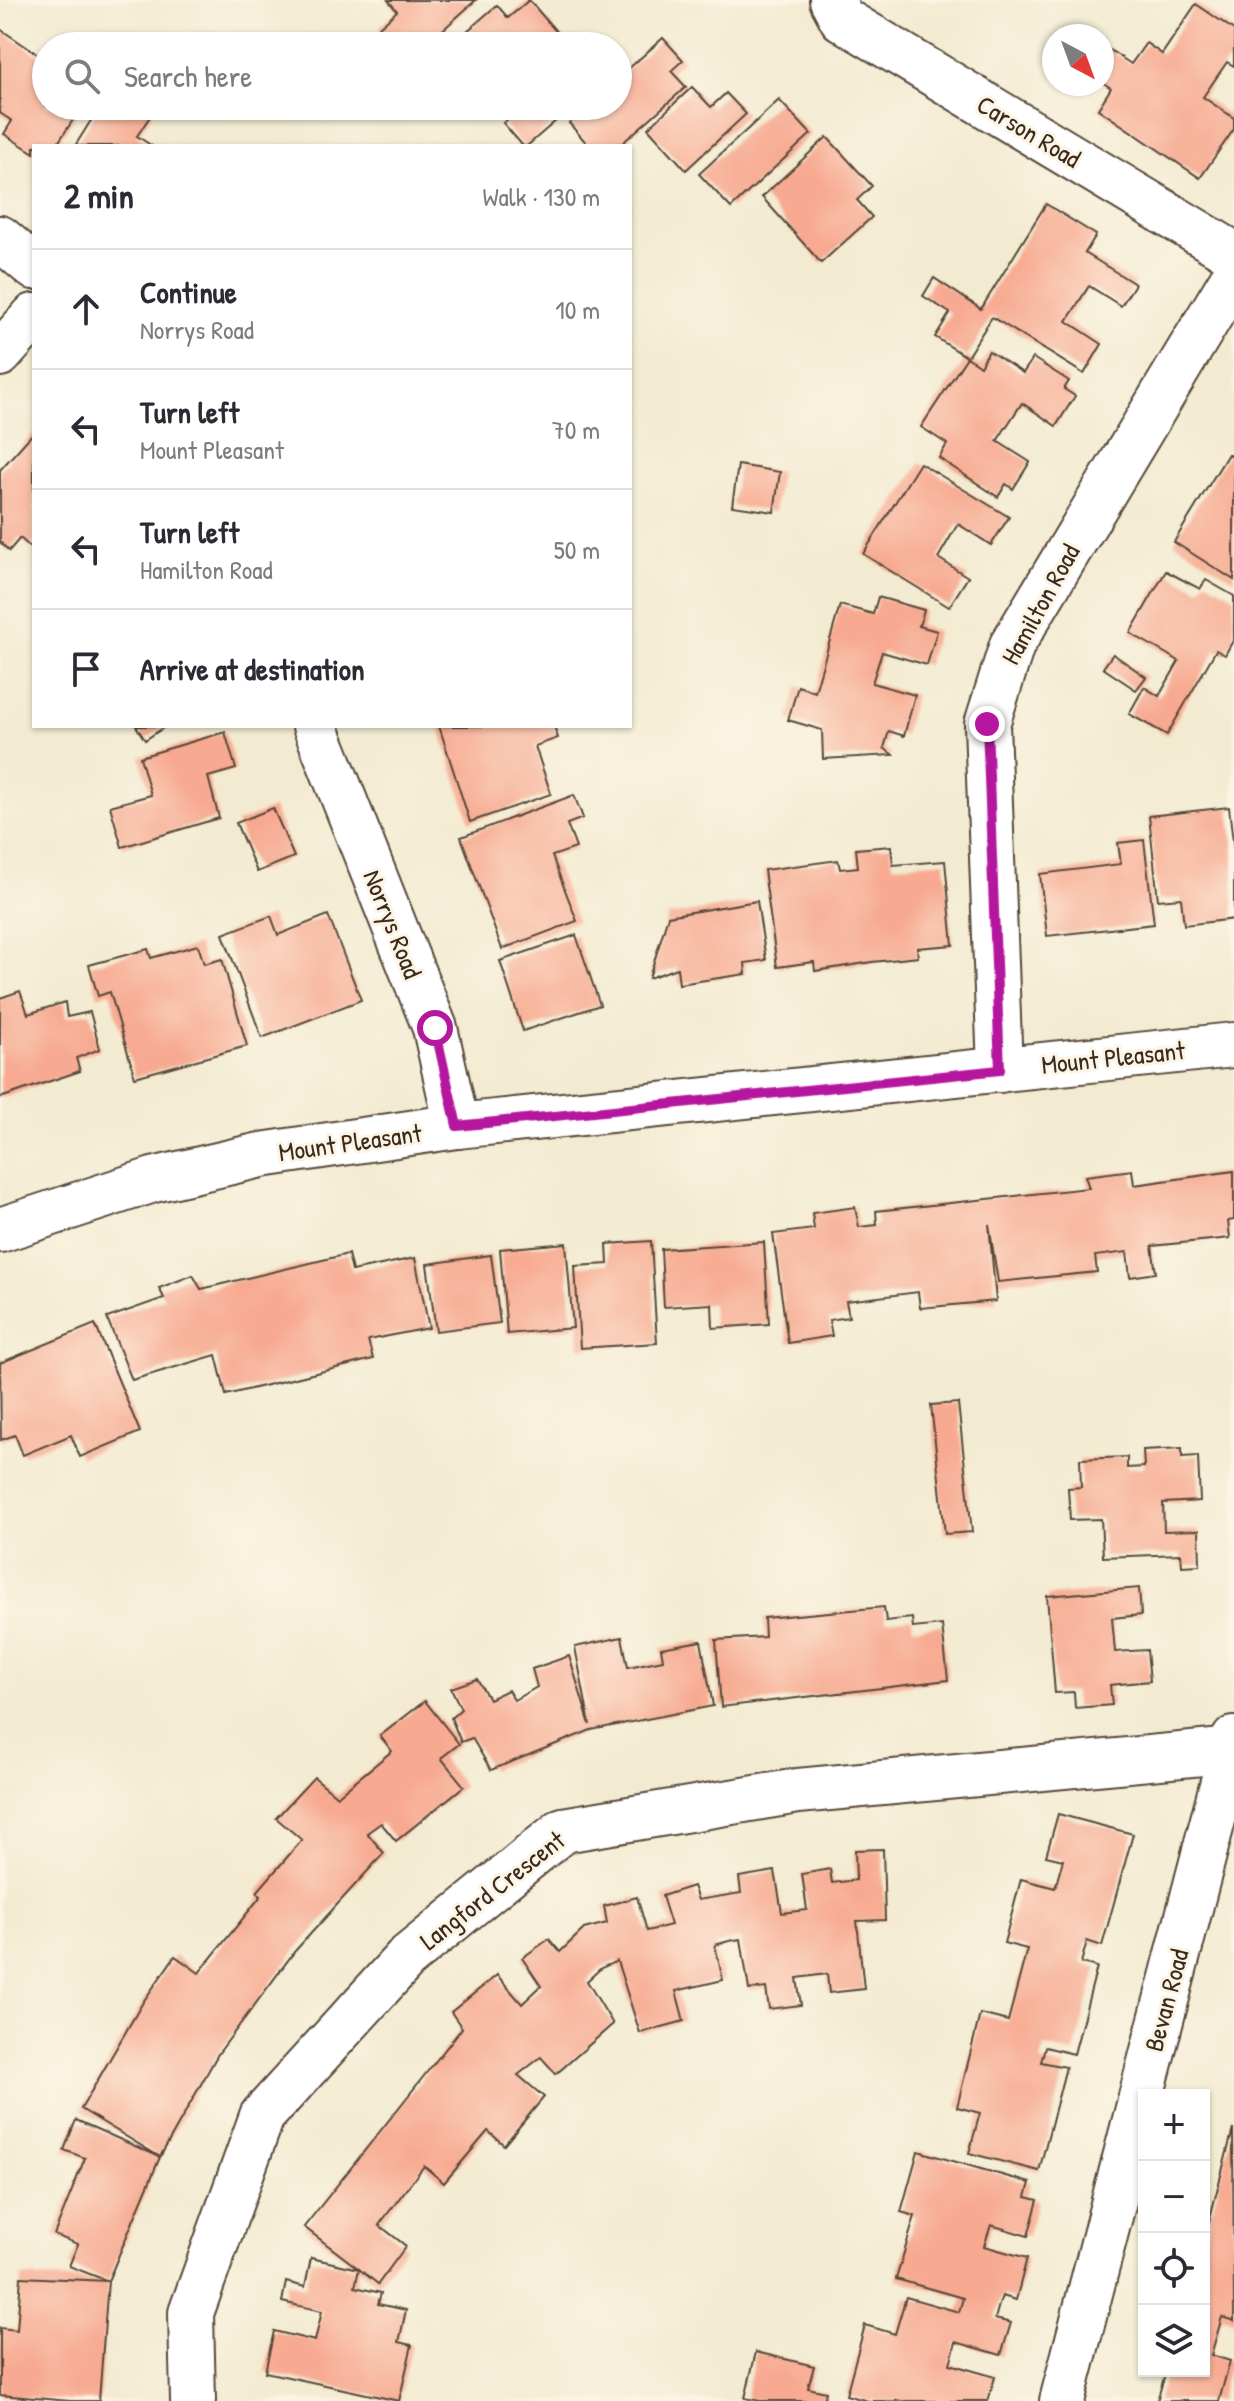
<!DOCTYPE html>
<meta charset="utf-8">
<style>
:root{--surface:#fff;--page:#f2f2f3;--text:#2b2b33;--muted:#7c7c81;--line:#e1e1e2}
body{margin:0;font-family:"Patrick Hand",sans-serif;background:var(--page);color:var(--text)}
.controls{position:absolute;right:24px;bottom:24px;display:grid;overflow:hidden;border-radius:0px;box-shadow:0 2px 6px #0004}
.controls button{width:72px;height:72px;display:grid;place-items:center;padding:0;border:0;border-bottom:2px solid var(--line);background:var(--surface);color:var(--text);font:40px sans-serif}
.compass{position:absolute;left:1042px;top:24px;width:72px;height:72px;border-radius:50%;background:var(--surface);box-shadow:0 2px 6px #0004;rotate:139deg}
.stop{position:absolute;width:24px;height:24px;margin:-18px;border:6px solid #b5179e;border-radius:50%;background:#fff}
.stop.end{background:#b5179e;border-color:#fff;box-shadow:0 2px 8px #0008}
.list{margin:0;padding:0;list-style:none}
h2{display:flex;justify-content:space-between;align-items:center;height:104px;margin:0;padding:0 32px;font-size:34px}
h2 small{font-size:26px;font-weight:400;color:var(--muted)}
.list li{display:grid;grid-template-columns:52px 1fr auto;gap:24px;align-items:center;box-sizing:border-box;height:120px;padding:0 32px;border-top:2px solid var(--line)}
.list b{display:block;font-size:30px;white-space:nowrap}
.list p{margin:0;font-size:26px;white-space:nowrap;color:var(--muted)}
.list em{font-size:26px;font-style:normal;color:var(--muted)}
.icon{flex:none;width:44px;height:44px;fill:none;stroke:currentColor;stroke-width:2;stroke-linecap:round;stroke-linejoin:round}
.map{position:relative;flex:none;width:1234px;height:2401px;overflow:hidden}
.search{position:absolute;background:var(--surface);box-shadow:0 2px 6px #0004;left:32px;top:32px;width:600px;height:88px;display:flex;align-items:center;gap:20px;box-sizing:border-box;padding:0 28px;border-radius:44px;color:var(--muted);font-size:30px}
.panel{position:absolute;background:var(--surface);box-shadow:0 2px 6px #0004;left:32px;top:144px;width:600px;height:584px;border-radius:0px}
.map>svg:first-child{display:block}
</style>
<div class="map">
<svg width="1234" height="2401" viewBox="0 0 1234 2401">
<rect width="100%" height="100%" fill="#fcf5e5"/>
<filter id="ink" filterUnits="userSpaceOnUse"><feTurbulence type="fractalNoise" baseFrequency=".0125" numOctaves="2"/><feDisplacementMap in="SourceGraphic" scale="16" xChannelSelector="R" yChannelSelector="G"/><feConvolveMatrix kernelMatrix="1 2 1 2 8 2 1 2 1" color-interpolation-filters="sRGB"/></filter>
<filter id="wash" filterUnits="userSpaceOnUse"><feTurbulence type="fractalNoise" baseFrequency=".006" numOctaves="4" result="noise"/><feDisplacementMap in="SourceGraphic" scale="32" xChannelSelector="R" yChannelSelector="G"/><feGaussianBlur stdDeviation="1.8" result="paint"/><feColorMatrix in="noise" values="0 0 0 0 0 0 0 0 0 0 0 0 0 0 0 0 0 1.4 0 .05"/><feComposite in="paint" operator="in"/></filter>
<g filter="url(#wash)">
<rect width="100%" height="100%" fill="#f3ebd1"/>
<g id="blocks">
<g fill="#f7aa91">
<path d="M388,0H476L425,46H395L379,27L397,11Z"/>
<path d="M529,0L560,36L548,46H450L497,5L508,18Z"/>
<path d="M1196,4L1234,30V66L1227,62L1203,97L1234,118V129L1200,178L1098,109L1111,88L1102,82V55L1107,48L1131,64L1146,43L1162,54Z"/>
<path d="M0,29L46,60V106H82L56,146H34V153L4,134L12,121L0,113Z"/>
<path d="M663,38L683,60L671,71L686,87L619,146H589L569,123L587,106H618V78Z"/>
<path d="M692,87L711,107L726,93L746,114L686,170L648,128Z"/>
<path d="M779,100L811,134L731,208L699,174Z"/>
<path d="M100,106H151L155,109L137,136L152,146H75Z"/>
<path d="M510,106H573L527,146H523L503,123L516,113Z"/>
<path d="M827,137L872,186L857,200L872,217L821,263L762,197Z"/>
<path d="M1046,204L1096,235L1085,253L1135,284L1121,306L1089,286L1067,321L1102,344L1084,374L992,317L967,357L935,337L950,313L923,296L934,278L981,309Z"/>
<path d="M989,351L1023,373L1033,358L1069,381L1064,389L1075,396L1056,426L1022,403L997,441L1030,462L1013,489L1006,484L998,497L939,458L947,444L921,427L967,357L980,366Z"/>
<path d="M34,432V542L30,547L20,538L9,551L0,542V470Z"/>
<path d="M1228,454L1234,458V580L1174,542Z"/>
<path d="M920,463L1009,517L991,545L958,524L938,558L968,577L949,607L863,554Z"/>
<path d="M738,465L780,472L774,512L732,506Z"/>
<path d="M1166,571L1200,589L1206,580L1234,596V639L1225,655L1216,650L1167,735L1129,714L1144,687L1159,696L1179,661L1130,633Z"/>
<path d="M878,597L924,610L919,626L937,631L927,665L882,652L872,683L915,695L904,736L889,731L884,748L893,755L823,759L822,730L788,720L798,686L815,692L840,605L873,614Z"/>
<path d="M1113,654L1146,677L1136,690L1103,668Z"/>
<path d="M136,726H166L145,740Z"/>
<path d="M439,726H554L558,738L535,746L551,794L470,822Z"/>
<path d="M225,732L236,769L208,777L219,818L122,847L110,806L151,795L140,757Z"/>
<path d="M574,795L583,818L567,824L576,848L552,856L577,921L502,949L461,837Z"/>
<path d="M1229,807L1234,851V919L1184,925L1181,898L1158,900L1149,816Z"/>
<path d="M273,808L294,857L257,872L236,823Z"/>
<path d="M1144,840L1154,924L1047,936L1040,874L1121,864L1118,843Z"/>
<path d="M891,846L893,865L945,861L953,945L917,948L918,957L872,962L815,971L814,962L777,967L764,870L838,860L840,869L858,867L856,849Z"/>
<path d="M757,901L766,960L745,963L746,974L679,984L677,968L649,978L668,916Z"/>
<path d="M328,915L361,1000L262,1038L223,934L271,916L278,935Z"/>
<path d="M576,935L600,1005L523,1031L500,961Z"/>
<path d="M198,945L204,964L222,959L247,1046L135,1077L110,992L98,996L89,965L148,949L151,958Z"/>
<path d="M20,991L28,1014L65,1002L67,1017L90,1012L100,1049L76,1058L80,1071L0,1098V998Z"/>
<path d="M1132,1170L1134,1185L1234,1171V1220L1228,1221L1230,1238L1152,1246L1156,1273L1130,1277L1127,1252L1095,1256L1097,1272L998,1282L989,1224L996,1301L920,1308L918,1292L846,1301L849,1317L829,1320L832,1336L788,1343L773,1234L814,1229L812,1213L855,1207L859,1227L877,1225L876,1211L1089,1188L1085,1176Z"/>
<path d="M651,1241L657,1343L580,1348L575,1266L608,1264L607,1244Z"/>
<path d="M764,1242L769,1324L713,1328L712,1304L664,1307L661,1249Z"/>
<path d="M566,1243L573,1328L507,1334L500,1249Z"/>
<path d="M348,1254L352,1271L415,1258L429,1328L368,1340L373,1359L226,1395L216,1355L132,1380L107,1318L164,1298L159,1288L193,1275L201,1289Z"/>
<path d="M491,1255L500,1323L436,1331L427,1264Z"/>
<path d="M95,1324L140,1432L80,1457L71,1435L23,1455L15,1435L1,1440L0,1363Z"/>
<path d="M958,1403L972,1532L945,1534L931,1405Z"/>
<path d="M1182,1448V1457L1198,1456L1200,1501L1163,1503L1164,1531L1199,1530L1200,1565L1182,1566L1181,1554L1103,1557L1101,1519L1070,1520L1068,1488L1081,1487L1080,1459L1127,1457V1468L1144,1467L1143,1450Z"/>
<path d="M1139,1588L1141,1615L1112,1618L1115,1652L1147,1650L1150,1681L1110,1685L1112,1705L1075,1708L1074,1692L1055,1693L1047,1596Z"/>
<path d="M884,1607L886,1621L912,1618L913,1628L942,1625L948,1680L721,1707L716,1640L765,1637L764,1618Z"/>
<path d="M622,1637L628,1667L663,1660L661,1648L701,1641L713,1706L591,1730L491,1770L472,1738L461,1742L451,1718L461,1709L451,1688L477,1679L489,1699L508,1690L514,1700L537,1687L532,1669L569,1656L590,1725L575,1647Z"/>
<path d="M425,1701L459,1744L441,1758L464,1786L396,1841L381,1823L367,1833L384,1853L295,1951L218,2054L160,2157L81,2109L143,2002L175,1956L199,1973L261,1896L257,1892L302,1840L276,1818L314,1777L337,1796L392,1751L380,1736Z"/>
<path d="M1058,1814L1133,1834L1102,1946L1087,1941L1081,1963L1097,1967L1074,2054L1045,2047L1041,2062L1066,2067L1039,2171L969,2153L980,2113L957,2107L980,2014L1008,2021L1027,1949L1004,1943L1021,1879L1055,1888L1063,1860L1046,1856Z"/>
<path d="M883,1849L885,1920L857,1921L864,1989L829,1993L827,1974L797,1978L801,2005L769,2009L766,1988L749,1990L741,1939L729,1941L715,1945L723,1980L676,1991L684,2021L640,2033L617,1961L601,1968L587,1981L613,2024L556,2074L541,2057L518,2075L544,2097L504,2145L488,2131L444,2183L424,2166L379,2225L406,2246L378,2284L359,2269L355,2287L381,2293L378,2304L406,2310L399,2342L412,2345L399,2401L265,2372L274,2331L315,2341L322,2311L282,2302L286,2282L305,2287L311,2258L359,2269L304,2227L462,2028L451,2012L497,1975L522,2004L541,1986L522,1958L549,1939L560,1952L584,1929L607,1923L604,1906L637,1897L647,1931L671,1925L662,1896L693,1886L698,1900L741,1893L739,1877L775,1871L782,1913L807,1910L802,1874L830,1869L832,1883L856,1880L855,1850Z"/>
<path d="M76,2120L160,2157L108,2281L99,2401H70L0,2395V2328L17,2330L21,2277L108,2281L69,2266L78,2244L54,2235L85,2158L64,2150Z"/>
<path d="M1233,2129L1234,2321L1222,2317L1211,2355L1230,2361L1219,2401H1157L1166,2371H1204V2241Z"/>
<path d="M918,2151L1030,2183L1026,2197L1038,2200L1028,2236L991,2225L984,2246L1027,2258L1016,2300L1002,2296L998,2308L995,2319L1011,2323L1001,2355L956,2342L950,2364L995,2377L988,2401H868L846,2395L865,2325L895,2334L906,2297L959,2312L963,2298L896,2279L915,2216L901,2212Z"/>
<path d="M756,2352L814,2366L808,2388L826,2392L824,2401H760L745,2398Z"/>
</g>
</g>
</g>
<g filter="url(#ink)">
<use href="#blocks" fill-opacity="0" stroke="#574739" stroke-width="2"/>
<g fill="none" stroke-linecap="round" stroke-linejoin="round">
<defs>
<g id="street">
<path d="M832,0L842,19L1234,254"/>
<path d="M0,238L34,267"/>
<path d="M0,354L34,316"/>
<path d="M315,726L435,1028L457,1126"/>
<path d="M1000,1070L987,724L1012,645L1234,276"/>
<path d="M0,1230L153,1180L261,1155L457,1126L1234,1045"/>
<path d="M193,2401L191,2313L262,2116L406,1958L563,1830L798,1791L1234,1750"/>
<path d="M1062,2401L1234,1739"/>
</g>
</defs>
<use href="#street" stroke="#574739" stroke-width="48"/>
<use href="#street" stroke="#fff" stroke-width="44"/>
</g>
</g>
<g fill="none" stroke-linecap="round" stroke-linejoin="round" filter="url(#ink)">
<path stroke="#b5179e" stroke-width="10" d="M435,1028L457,1126L1000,1070L987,724"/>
</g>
<g text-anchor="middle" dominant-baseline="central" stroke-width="6" stroke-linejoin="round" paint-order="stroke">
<g font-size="26" fill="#3b2a1e" stroke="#fcf5e5">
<text transform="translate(1029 131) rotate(31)">Carson Road</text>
<text transform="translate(1040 604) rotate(-61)">Hamilton Road</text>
<text transform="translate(393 924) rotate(68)">Norrys Road</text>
<text transform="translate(1113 1057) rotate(-6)">Mount Pleasant</text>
<text transform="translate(350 1142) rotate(-8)">Mount Pleasant</text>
<text transform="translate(492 1890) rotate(-38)">Langford Crescent</text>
<text transform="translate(1166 2000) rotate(-75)">Bevan Road</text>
</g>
</g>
</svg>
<div class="controls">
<button>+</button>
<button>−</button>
<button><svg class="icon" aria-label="locate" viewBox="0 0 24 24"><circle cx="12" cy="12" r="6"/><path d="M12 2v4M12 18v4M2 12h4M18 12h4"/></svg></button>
<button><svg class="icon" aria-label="layers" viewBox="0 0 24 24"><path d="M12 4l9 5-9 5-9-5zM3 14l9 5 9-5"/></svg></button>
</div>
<svg class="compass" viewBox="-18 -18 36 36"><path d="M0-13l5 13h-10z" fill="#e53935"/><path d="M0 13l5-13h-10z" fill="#7c7c81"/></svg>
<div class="stop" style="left:435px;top:1028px"></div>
<div class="stop end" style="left:987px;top:724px"></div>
<div class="search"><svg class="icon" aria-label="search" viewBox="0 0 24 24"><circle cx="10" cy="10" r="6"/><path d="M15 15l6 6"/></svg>Search here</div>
<section class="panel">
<h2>2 min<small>Walk · 130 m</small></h2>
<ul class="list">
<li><svg class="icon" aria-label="ahead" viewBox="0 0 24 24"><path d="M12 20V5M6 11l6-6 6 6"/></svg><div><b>Continue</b><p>Norrys Road</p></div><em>10 m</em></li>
<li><svg class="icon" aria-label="left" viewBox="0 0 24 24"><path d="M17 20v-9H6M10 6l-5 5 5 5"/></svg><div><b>Turn left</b><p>Mount Pleasant</p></div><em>70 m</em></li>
<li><svg class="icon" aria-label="left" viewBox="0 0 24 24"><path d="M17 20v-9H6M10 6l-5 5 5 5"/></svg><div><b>Turn left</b><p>Hamilton Road</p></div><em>50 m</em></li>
<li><svg class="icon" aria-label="arrive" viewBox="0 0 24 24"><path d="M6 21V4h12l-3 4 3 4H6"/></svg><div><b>Arrive at destination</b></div></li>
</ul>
</section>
</div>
